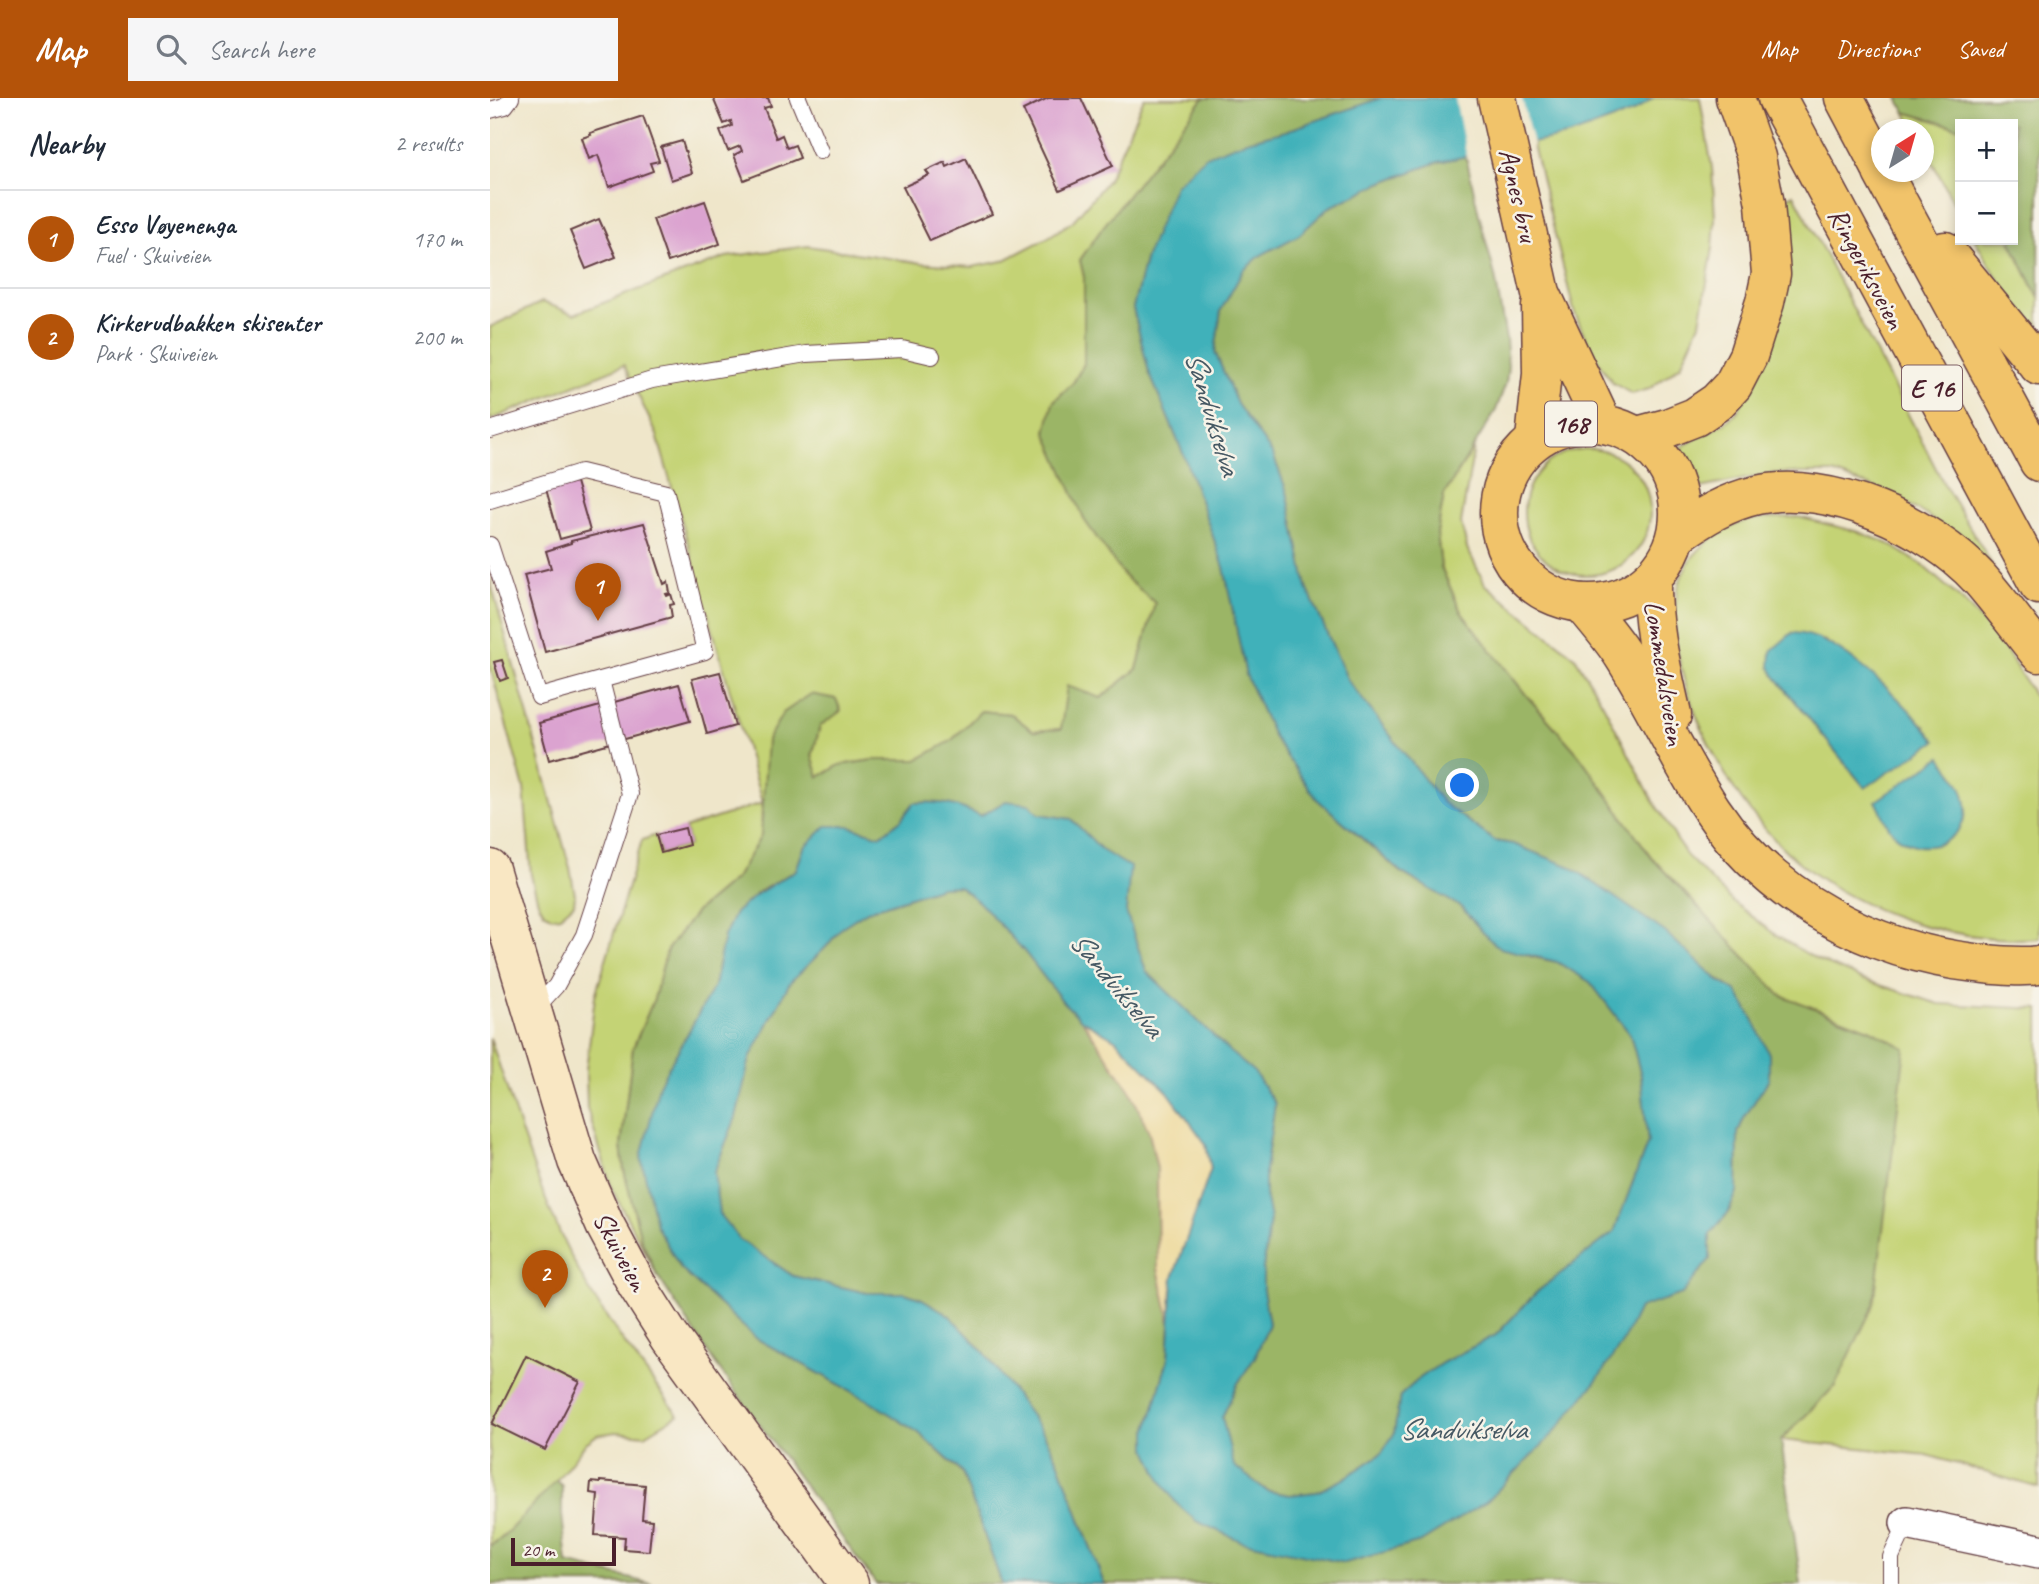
<!DOCTYPE html>
<meta charset="utf-8">
<style>
:root{--surface:#fff;--page:#f6f6f7;--text:#1f2937;--muted:#747a83;--line:#e0e1e3;--accent:#b45309}
body{margin:0;font-family:Caveat,sans-serif;background:var(--page);color:var(--text)}
.controls{position:absolute;right:21px;top:21px;display:grid;overflow:hidden;border-radius:0px;box-shadow:0 4px 10px #0003}
.controls button{width:63px;height:63px;display:grid;place-items:center;padding:0;border:0;border-bottom:2px solid var(--line);background:var(--surface);color:var(--text);font:35px sans-serif}
.compass{position:absolute;left:1381px;top:21px;width:63px;height:63px;border-radius:50%;background:var(--surface);box-shadow:0 4px 10px #0003;rotate:37deg}
.scale{position:absolute;left:21px;bottom:18px;width:105px;box-sizing:border-box;padding-left:7px;border:4px solid #4a1f2b;border-top:0;font-size:19px;line-height:24px;white-space:nowrap;color:#4a1f2b;-webkit-text-stroke:5px #f7f3e8;paint-order:stroke}
.you{position:absolute;left:973px;top:688px;width:24px;height:24px;margin:-18px;border:5px solid #fff;border-radius:50%;background:#1a73e8;box-shadow:0 0 0 10px #1a73e833}
.badge{display:grid;place-items:center;width:46px;height:46px;border-radius:50%;background:var(--accent);color:#fff;font-size:23px;font-weight:700}
.pin{position:absolute;translate:-50% -58px;filter:drop-shadow(0 2px 4px #0008)}
.pin::after{content:'';position:absolute;top:37px;width:24px;height:21px;background:inherit;clip-path:polygon(0 0,100% 0,50% 100%)}
.list{margin:0;padding:0;list-style:none}
h2{display:flex;justify-content:space-between;align-items:center;height:91px;margin:0;padding:0 28px;font-size:30px}
h2 small{font-size:23px;font-weight:400;color:var(--muted)}
.list li{display:grid;grid-template-columns:46px 1fr auto;gap:21px;align-items:center;box-sizing:border-box;height:98px;padding:0 28px;border-top:2px solid var(--line)}
.list b{display:block;font-size:26px;white-space:nowrap}
.list p{margin:0;font-size:23px;white-space:nowrap;color:var(--muted)}
.list em{font-size:23px;font-style:normal;color:var(--muted)}
.icon{flex:none;width:38px;height:38px;fill:none;stroke:currentColor;stroke-width:2;stroke-linecap:round;stroke-linejoin:round}
.map{position:relative;flex:none;width:1549px;height:1486px;overflow:hidden}
header{display:flex;align-items:center;gap:42px;box-sizing:border-box;height:98px;padding:0 35px;background:var(--accent);color:#fff}
header strong{font-size:33px}
nav{display:flex;gap:38px;margin-inline-start:auto;font-size:24px}
.search{width:490px;height:63px;background:var(--page);display:flex;align-items:center;gap:18px;box-sizing:border-box;padding:0 24px;border-radius:0px;color:var(--muted);font-size:26px}
main{display:flex}
aside{flex:1;background:var(--surface)}
.map>svg:first-child{display:block}
</style>
<header>
<strong>Map</strong>
<div class="search"><svg class="icon" aria-label="search" viewBox="0 0 24 24"><circle cx="10" cy="10" r="6"/><path d="M15 15l6 6"/></svg>Search here</div>
<nav><a>Map</a><a>Directions</a><a>Saved</a></nav>
</header>
<main>
<aside>
<h2>Nearby<small>2 results</small></h2>
<ul class="list">
<li><span class="badge">1</span><div><b>Esso Vøyenenga</b><p>Fuel · Skuiveien</p></div><em>170 m</em></li>
<li><span class="badge">2</span><div><b>Kirkerudbakken skisenter</b><p>Park · Skuiveien</p></div><em>200 m</em></li>
</ul>
</aside>
<div class="map">
<svg width="1549" height="1486" viewBox="0 0 1549 1486">
<rect width="100%" height="100%" fill="#f7f3e8"/>
<filter id="ink" filterUnits="userSpaceOnUse"><feTurbulence type="fractalNoise" baseFrequency=".0143" numOctaves="2"/><feDisplacementMap in="SourceGraphic" scale="14" xChannelSelector="R" yChannelSelector="G"/><feConvolveMatrix kernelMatrix="1 2 1 2 8 2 1 2 1" color-interpolation-filters="sRGB"/></filter>
<filter id="wash" filterUnits="userSpaceOnUse"><feTurbulence type="fractalNoise" baseFrequency=".00686" numOctaves="4" result="noise"/><feDisplacementMap in="SourceGraphic" scale="28" xChannelSelector="R" yChannelSelector="G"/><feGaussianBlur stdDeviation="1.57" result="paint"/><feColorMatrix in="noise" values="0 0 0 0 0 0 0 0 0 0 0 0 0 0 0 0 0 1.4 0 .05"/><feComposite in="paint" operator="in"/></filter>
<g filter="url(#wash)">
<rect width="100%" height="100%" fill="#efe6ca"/>
<g fill="#c4d375" stroke="#877950" stroke-width="2" fill-rule="evenodd">
<path d="M654,0H714L613,129L590,162L594,179V266L583,285L563,304L556,334L575,373L635,479L666,504L647,571L572,631L543,633L521,616L491,613L461,643L427,662H383L350,667L329,679L322,658L330,628L346,601L272,705L271,738L246,780L207,813L177,852L164,901L143,950L131,1048L134,1072L151,1141L167,1177L122,1091L97,1010L96,972L105,898L152,742L166,737L171,755L199,747L195,730L272,705L167,337L134,267L0,322V229L52,204L84,216L236,159L318,148L432,165L482,169L513,163L557,140L583,123L618,82Z"/>
<path d="M1163,0H1210L1222,70L1225,120L1223,150L1210,225L1191,267L1159,291L1142,296L1123,285L1101,253L1084,213L1042,43C1085,36 1127,24 1163,0Z"/>
<path d="M1415,14L1470,30V117L1434,48V32L1425,31Z"/>
<path d="M1304,96L1454,386L1504,470L1438,418L1394,393L1343,375H1284L1205,391L1190,350L1236,324L1247,314L1263,285L1298,180V144L1293,102Z"/>
<path d="M1485,142H1520L1549,200V241L1513,189Z"/>
<path d="M984,349L971,425L977,450L995,486L1085,559L1114,608L1161,699L1196,757L1242,803L1287,838L1326,861L1374,882L1449,906L1549,911V1390L1437,1357L1291,1342L1345,1288L1381,932L1290,897L1162,760L1089,657L1037,598L971,514L951,469L947,435L954,397Z"/>
<circle cx="1097" cy="414" r="63"/>
<path d="M1308,419L1369,434L1399,446L1432,467L1473,503L1511,544L1549,606V840C1472,846 1386,820 1324,776C1300,759 1278,736 1260,713C1218,659 1170,555 1189,486C1197,457 1223,435 1250,425C1268,418 1290,420 1308,419ZM1334,542L1382,577L1436,629L1375,690L1284,577Z"/>
<path d="M0,482L80,770L85,797L84,806L70,818L63,819L54,814L48,804L41,777L34,690L0,568Z"/>
<path d="M0,940C29,1024 53,1113 98,1190C125,1235 157,1275 188,1317L155,1337L126,1334L107,1337L96,1345C68,1381 38,1421 0,1448Z"/>
</g>
<g fill="#9bb566" stroke="#726a48" stroke-width="2">
<path d="M714,0H891L799,32L753,44L656,159L643,210L659,274L693,355L734,469L756,577L784,640L827,701L910,774L971,809L998,840L1042,859L1067,864L1100,884L1140,936L1151,977L1158,1044L1124,1134L1047,1194L1006,1237L952,1265L930,1280L910,1298L904,1336L891,1356L852,1382L827,1394L800,1397L778,1393L743,1368L732,1319L748,1285L765,1259L779,1226L773,1193V1170L780,1121L775,1097V1072L785,1006L764,975L740,954L656,873L636,814L639,769L613,753L581,721L549,716L516,703L490,718C465,706 452,703 424,705L411,722L390,738L359,728L314,750L306,772L267,795L245,815L234,838L224,888L169,987L166,1127L191,1171L267,1241L378,1302L429,1335L472,1375L512,1486H386L224,1264L167,1177L151,1141L134,1072L131,1048L143,950L164,901L177,852L207,813L246,780L271,738L277,642L293,615L321,596L346,601L351,613L330,628L322,658L329,679L350,667L383,662H427L461,643L491,613L521,616L543,633L571,631L577,588L611,600L647,571L665,505L635,479L595,423L556,334L563,304L583,285L594,266V179L590,162L613,129Z"/>
<path d="M1408,0H1549V200L1520,142H1523V26H1470V30L1415,14Z"/>
<path d="M976,58L989,117L1005,178L1016,241L1018,268L1016,285L1006,312L954,397L947,435L951,469L971,514L1037,598L1089,657L1162,760L1290,897L1381,932L1415,950L1384,1206L1345,1288L1291,1342L1311,1486H614L569,1365L554,1336L494,1254L459,1217L432,1201L415,1195H377L303,1178L249,1141L229,1117L224,1074L246,1019L260,960L300,884L336,849L352,829L377,813L451,789L469,788L490,805L534,853L574,905L592,922L640,992L659,1034L667,1070L668,1170L680,1224L678,1261L657,1334L686,1405L997,1403C1056,1343 1112,1287 1149,1209L1192,1196L1220,1161V1136L1238,1115L1247,1094L1248,1035L1254,1020L1279,981L1247,894L1023,746L1005,743L953,705L858,583L817,490L797,394L783,357L747,306L725,254L731,212L753,172L771,157L809,137L838,110L890,85L948,64Z"/>
<path d="M67,1382L72,1388V1416L77,1465L162,1486H0V1448L13,1439Z"/>
</g>
<path fill="#eeda9e" stroke="#9c7c64" stroke-width="2" d="M592,922L625,941L678,994L716,1046L721,1071L683,1180L680,1224L668,1170L667,1070L659,1034L640,992Z"/>
<g fill="#41b1ba" stroke="#466872" stroke-width="2">
<path d="M891,0H1163L1143,14L1081,37L948,64L890,85L838,110L809,137L771,157L753,173L731,212L725,254L747,306L783,357L797,394L817,490L858,583L953,705L1005,743L1023,746L1081,769L1175,834L1229,883L1247,894L1263,921L1279,956V981L1254,1020L1248,1034L1247,1094L1238,1115L1220,1136V1161L1192,1196L1149,1210L1132,1245L1107,1282L1063,1336L997,1403L931,1444L855,1465L753,1444L706,1423L686,1405L671,1382L657,1351V1334L678,1261L683,1180L721,1071L716,1046L678,994L625,941L592,922L574,905L534,853L490,805L469,788L451,789L377,813L352,829L336,849L300,884L260,960L246,1019L224,1074L229,1116L249,1141L303,1178L377,1195H415L432,1201L459,1217L494,1254L554,1336L569,1365L614,1486H512L472,1374L429,1335L378,1302L267,1241L191,1171L166,1127L151,1059L169,987L224,888L234,838L245,815L267,796L306,772L314,750L336,728H359L390,738L411,722L424,705C452,703 465,706 490,718L516,703L539,706L549,716L581,721L613,753L640,769L636,814L656,873L740,954L764,974L785,1006L775,1072V1097L780,1121L773,1170V1193L779,1226L765,1259L748,1285L732,1319L744,1368L777,1393L800,1397L827,1394L852,1382L891,1356L904,1336L910,1298L930,1280L952,1265L1006,1237L1047,1194L1124,1134L1158,1044L1151,977L1140,936L1100,884L1067,864L1010,850L998,840L971,809L911,774L827,701L784,640L756,577L734,469L693,355L659,274L643,210L656,159L685,87L716,58L753,44L799,32Z"/>
<path d="M1302,535C1346,533 1420,609 1446,643L1375,690L1284,577L1280,569L1281,553Z"/>
<path d="M1451,659C1459,671 1470,682 1474,696C1488,741 1430,767 1401,732C1395,724 1391,712 1386,703Z"/>
</g>
<path fill="#efe6ca" d="M965,0H1032L1043,47L977,61Z"/>
<g id="blocks">
<g fill="#dba3d0">
<path d="M223,0H278L281,8L274,10L286,40L292,37L297,50L305,47L310,60L254,82L244,57L252,53L250,48L238,53L230,33L242,28L241,23L234,26Z"/>
<path d="M558,0H591L623,68L570,92L533,12Z"/>
<path d="M153,18L169,63L160,65L163,73L119,89L108,57L99,61L92,40L101,37L100,35Z"/>
<path d="M192,43L202,75L181,82L171,49Z"/>
<path d="M476,60L502,116L440,143L413,89L439,77L436,73L455,64L457,69Z"/>
<path d="M215,103L230,146L178,164L163,121Z"/>
<path d="M109,121L126,159L96,171L80,133Z"/>
<path d="M86,384L100,433L70,441L56,391Z"/>
<path d="M154,425L174,486L178,484L180,495L176,496L177,498L181,496L184,506L180,507L182,519L55,554L34,477L61,470L56,453L81,445V443Z"/>
<path d="M12,562L18,580L10,583L4,564Z"/>
<path d="M230,574L245,628L217,636L202,581Z"/>
<path d="M189,586L200,623L59,662L49,625Z"/>
<path d="M195,730L199,747L171,755L166,737Z"/>
<path d="M36,1257L90,1284L55,1352L2,1326Z"/>
<path d="M110,1383L155,1387L152,1421L162,1422L159,1453L134,1451L135,1439L105,1437L108,1396L100,1395L101,1384L110,1385Z"/>
</g>
</g>
</g>
<g filter="url(#ink)">
<use href="#blocks" fill-opacity="0" stroke="#633d43" stroke-width="2"/>
<g fill="none" stroke-linecap="round" stroke-linejoin="round">
<defs>
<g id="service">
<path d="M308,0L330,53"/>
<path d="M0,12L15,8L21,0"/>
<path d="M0,332L162,282L316,256L412,251L442,258"/>
<path d="M0,402L91,374L176,395L215,553L49,599L0,447"/>
<path d="M43,913L66,888L94,837L140,696L111,582"/>
<path d="M1401,1486V1459L1417,1425"/>
</g>
<path id="minor" d="M1417,1425L1549,1453"/>
<path id="secondary" d="M0,771L87,1063L115,1127L147,1187L180,1239L359,1486"/>
<g id="primary">
<path d="M1007,0L1051,195L1112,325"/>
<circle cx="1099" cy="415" r="90"/>
<path d="M1045,341L1052,276L1051,208"/>
<path d="M1162,480C1161,528 1172,571 1182,617"/>
<path d="M1092,505C1107,523 1122,540 1134,559C1166,609 1189,663 1222,712C1281,801 1382,853 1485,865C1506,867 1529,870 1549,867"/>
</g>
<g id="motorway">
<path d="M1287,0L1549,487"/>
<path d="M1354,0L1392,72"/>
<path d="M1392,74L1549,364"/>
<path d="M1455,153L1549,268"/>
<path d="M1147,338L1177,330L1205,319L1227,304L1243,287L1258,258L1275,204L1281,176L1275,106L1266,59L1245,0"/>
<path d="M1187,437C1212,419 1236,404 1267,397C1339,381 1440,427 1489,480C1510,504 1529,530 1549,555"/>
</g>
</defs>
<use href="#service" stroke="#633d43" stroke-width="18"/>
<use href="#minor" stroke="#633d43" stroke-width="36"/>
<use href="#secondary" stroke="#633d43" stroke-width="41"/>
<use href="#primary" stroke="#633d43" stroke-width="41"/>
<use href="#motorway" stroke="#633d43" stroke-width="41"/>
<use href="#service" stroke="#fff" stroke-width="16"/>
<use href="#minor" stroke="#fff" stroke-width="33"/>
<use href="#secondary" stroke="#f9e7c3" stroke-width="38"/>
<use href="#primary" stroke="#f1c36a" stroke-width="38"/>
<use href="#motorway" stroke="#f1c36a" stroke-width="38"/>
</g>
</g>
<g text-anchor="middle" dominant-baseline="central" stroke-width="5" stroke-linejoin="round" paint-order="stroke">
<g fill="#f7f3e8" stroke="#7e5f64" stroke-width="2">
<rect x="1412" y="267.5" width="60" height="45" rx="5"/>
<rect x="1055" y="303.5" width="52" height="45" rx="5"/>
</g>
<g font-size="26" font-weight="bold" fill="#4a1f2b">
<text x="1442" y="290">E 16</text>
<text x="1081" y="326">168</text>
</g>
<g font-size="28" fill="#4a1f2b" stroke="#f7f3e8">
<text transform="translate(1029 97) rotate(77)">Agnes bru</text>
<text transform="translate(1377 170) rotate(62)">Ringeriksveien</text>
<text transform="translate(1175 575) rotate(81)">Lommedalsveien</text>
<text transform="translate(131 1153) rotate(62)">Skuiveien</text>
</g>
<g font-size="30" font-style="italic" fill="#465964" stroke="#f7f3e8">
<text transform="translate(723 315) rotate(73)">Sandvikselva</text>
<text transform="translate(627 886) rotate(50)">Sandvikselva</text>
<text x="973" y="1331">Sandvikselva</text>
</g>
</g>
</svg>
<div class="controls">
<button>+</button>
<button>−</button>
</div>
<svg class="compass" viewBox="-18 -18 36 36"><path d="M0-13l5 13h-10z" fill="#e53935"/><path d="M0 13l5-13h-10z" fill="#747a83"/></svg>
<div class="scale">20 m</div>
<div class="you"></div>
<div class="pin badge" style="left:108px;top:523px">1</div>
<div class="pin badge" style="left:55px;top:1210px">2</div>
</div>
</main>
